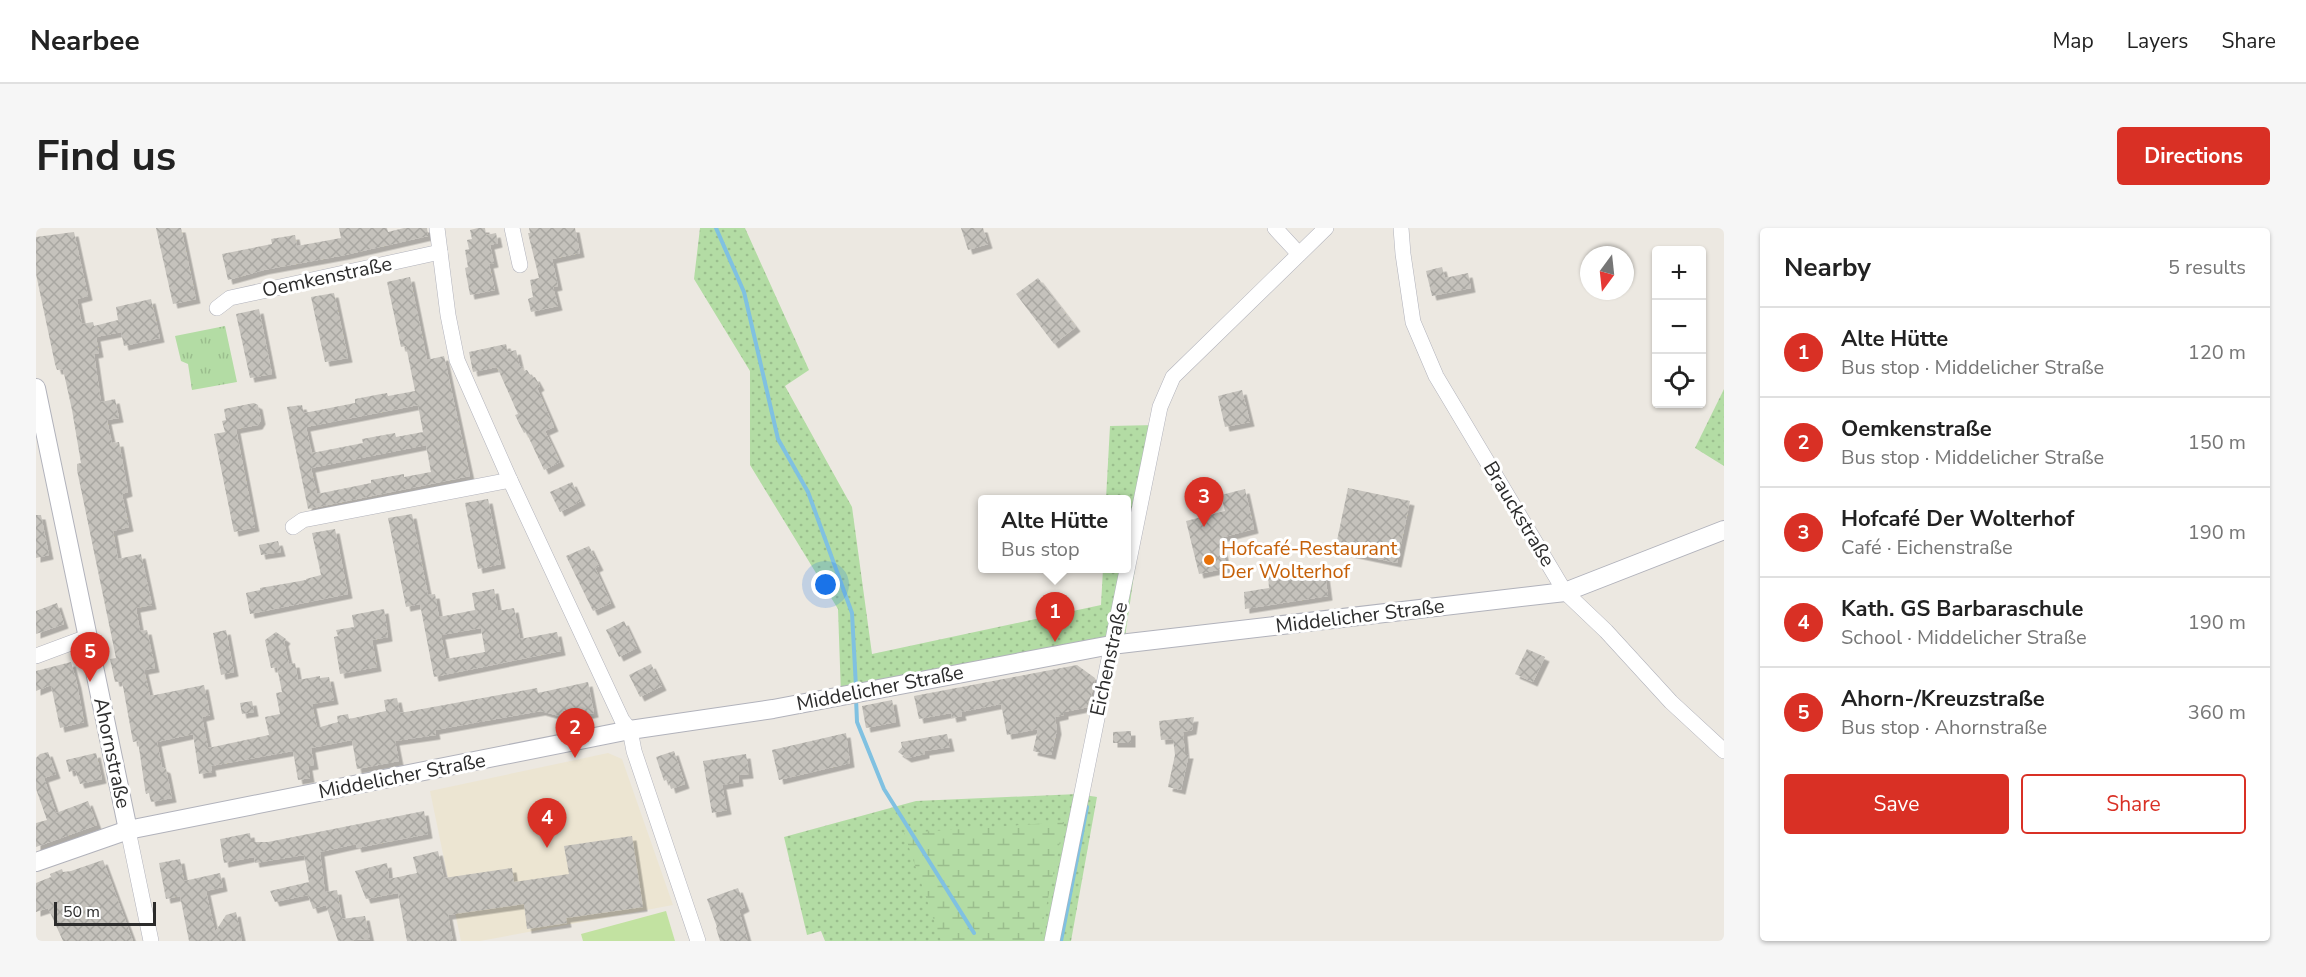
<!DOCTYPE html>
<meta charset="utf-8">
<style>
:root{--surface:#fff;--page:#f6f6f6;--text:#222;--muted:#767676;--line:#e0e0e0;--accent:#d93025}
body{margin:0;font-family:"Nunito Sans",sans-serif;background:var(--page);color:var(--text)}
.controls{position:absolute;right:18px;top:18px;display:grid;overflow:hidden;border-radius:6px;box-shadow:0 2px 4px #0004}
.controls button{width:54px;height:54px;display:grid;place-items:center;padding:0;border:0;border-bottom:2px solid var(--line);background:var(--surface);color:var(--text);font:30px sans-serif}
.compass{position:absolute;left:1544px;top:18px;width:54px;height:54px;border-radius:50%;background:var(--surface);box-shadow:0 2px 4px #0004;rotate:195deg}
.scale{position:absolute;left:18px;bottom:15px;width:102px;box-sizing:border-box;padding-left:6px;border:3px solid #2c2c2c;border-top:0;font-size:16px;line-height:21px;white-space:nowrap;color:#2c2c2c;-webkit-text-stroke:4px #fff;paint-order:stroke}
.you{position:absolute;left:790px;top:357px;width:21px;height:21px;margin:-15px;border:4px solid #fff;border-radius:50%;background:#1a73e8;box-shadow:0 0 0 9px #1a73e833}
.badge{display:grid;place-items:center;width:39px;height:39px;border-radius:50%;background:var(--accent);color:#fff;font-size:20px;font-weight:700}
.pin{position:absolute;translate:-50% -50px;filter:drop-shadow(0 2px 3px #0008)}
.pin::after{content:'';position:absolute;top:32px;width:21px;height:18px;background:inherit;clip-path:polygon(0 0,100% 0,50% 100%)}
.popup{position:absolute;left:942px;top:267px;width:153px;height:78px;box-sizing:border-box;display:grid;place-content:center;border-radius:6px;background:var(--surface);filter:drop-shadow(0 2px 4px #0005);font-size:20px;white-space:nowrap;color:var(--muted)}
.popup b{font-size:22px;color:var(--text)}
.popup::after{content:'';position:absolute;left:50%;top:100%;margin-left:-12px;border:12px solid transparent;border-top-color:var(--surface)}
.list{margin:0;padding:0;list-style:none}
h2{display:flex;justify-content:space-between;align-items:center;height:78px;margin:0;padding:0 24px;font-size:26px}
h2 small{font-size:20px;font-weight:400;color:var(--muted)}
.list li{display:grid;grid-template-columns:39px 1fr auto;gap:18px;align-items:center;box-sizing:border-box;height:90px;padding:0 24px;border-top:2px solid var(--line)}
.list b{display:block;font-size:22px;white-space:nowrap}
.list p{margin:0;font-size:20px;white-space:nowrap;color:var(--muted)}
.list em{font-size:20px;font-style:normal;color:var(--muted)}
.actions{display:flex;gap:12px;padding:18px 24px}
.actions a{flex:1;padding:14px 0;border:2px solid var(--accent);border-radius:6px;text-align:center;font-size:21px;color:var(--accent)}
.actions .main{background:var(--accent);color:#fff}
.icon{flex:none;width:33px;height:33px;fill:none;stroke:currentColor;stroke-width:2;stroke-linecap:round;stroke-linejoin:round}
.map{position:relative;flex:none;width:1688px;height:713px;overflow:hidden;border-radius:6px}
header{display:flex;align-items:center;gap:36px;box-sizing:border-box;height:84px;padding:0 30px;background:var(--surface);border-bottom:2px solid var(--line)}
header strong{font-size:28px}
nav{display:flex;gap:33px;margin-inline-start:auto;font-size:21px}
.intro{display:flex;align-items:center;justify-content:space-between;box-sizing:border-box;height:144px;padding:0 36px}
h1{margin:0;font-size:42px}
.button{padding:15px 27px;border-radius:6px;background:var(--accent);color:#fff;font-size:21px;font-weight:700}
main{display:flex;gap:36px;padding:0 36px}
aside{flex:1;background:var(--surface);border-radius:6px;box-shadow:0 2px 4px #0004}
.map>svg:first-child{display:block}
</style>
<header>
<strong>Nearbee</strong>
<nav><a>Map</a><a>Layers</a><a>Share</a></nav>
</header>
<div class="intro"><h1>Find us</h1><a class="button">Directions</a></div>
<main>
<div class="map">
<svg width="1688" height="713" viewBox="0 0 1688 713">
<defs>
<pattern id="grass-dots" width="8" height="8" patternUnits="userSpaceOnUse" patternTransform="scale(1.5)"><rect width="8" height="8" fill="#b3dca4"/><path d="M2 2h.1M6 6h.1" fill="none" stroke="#9abd8d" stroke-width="1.8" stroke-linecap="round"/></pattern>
<pattern id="wetland-marsh" width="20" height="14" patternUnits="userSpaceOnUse" patternTransform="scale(1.5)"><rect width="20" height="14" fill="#b3dca4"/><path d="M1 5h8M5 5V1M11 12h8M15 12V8" fill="none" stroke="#9abd8d"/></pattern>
<pattern id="park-tufts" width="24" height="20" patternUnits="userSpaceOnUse" patternTransform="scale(1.5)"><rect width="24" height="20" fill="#b3dca4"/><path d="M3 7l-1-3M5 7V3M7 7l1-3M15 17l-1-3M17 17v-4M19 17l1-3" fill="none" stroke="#9abd8d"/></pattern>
<pattern id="building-cross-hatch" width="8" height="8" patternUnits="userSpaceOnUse" patternTransform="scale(1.5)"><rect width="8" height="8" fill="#c5c2bc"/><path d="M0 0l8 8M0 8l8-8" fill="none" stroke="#a9a7a2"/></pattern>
<filter id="shadow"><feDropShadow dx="4.5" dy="4.5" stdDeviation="0" flood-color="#0004"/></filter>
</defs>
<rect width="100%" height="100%" fill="#ece8e1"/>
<path fill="#ece5d2" d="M572,525L586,531L637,677L444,713H425L394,563Z"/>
<g fill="url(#grass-dots)">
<path d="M664,0H709L773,142L749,158L816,279L836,426L1065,377L1067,341L1091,340V272L1070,271L1074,198L1120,197L1089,409L805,467L802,381L714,237V143L658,51Z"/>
<path d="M1688,161V238L1659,220Z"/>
<path d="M1042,566L1061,569L1035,713H789L785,703L771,707L748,609L880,573Z"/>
</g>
<path fill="url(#wetland-marsh)" d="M1028,594L1003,713H905L868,605Z"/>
<path fill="url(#park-tufts)" d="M189,98L201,154L156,162L152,136L145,133L139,108Z"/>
<path fill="#c2e2a1" d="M630,683L639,713H547L545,706Z"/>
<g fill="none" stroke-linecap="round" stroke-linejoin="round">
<g stroke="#80c1e1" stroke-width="4">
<path d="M680,0L708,64L742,211L772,264L816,385L820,459"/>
<path d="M820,470L821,494L848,561L938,705"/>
<path d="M1025,713L1051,579"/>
</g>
</g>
<g fill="url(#building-cross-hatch)" fill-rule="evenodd" filter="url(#shadow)">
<path d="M120,0H145L160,71L137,76Z"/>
<path d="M303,0H351L352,4L368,0H391L392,8L309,27L228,42L192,52L186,26L236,16L235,11L259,7L261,18L305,10Z"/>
<path d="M442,0H449L450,7L460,5L462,15L454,17L458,35L453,36L459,62L434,67L429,40L432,39L429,22L433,21L431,12L436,11L434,2Z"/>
<path d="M493,0H539L544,25L516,31L522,58L517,59L522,78L495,84L492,71L497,69L494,52L503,50L492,5H494Z"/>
<path d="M925,0H947L952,16L932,22Z"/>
<path d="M38,4L52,68L41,71L46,96L57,94L58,98L82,92L80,79L115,71L124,110L88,118L85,104L60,109L63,125L58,126L65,174L79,171L83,190L71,192L76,215L83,214L92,264L86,266L93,299L77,303L82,331L105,326L116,377L100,380L104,403L111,402L119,440L108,442L114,468L168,457L174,487L166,489L172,520L233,507L229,489L244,486L240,465L246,464L241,439L235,440L229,412L240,404L250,411L248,414L253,436L259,435L262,452L284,448V450L293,449L298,472L276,476L281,500L302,494L301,488L312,486L313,491L350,483L348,472L361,470L364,485L501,460L502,465L552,454L558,485L524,492L523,488L505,483L399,502L400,507L359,513L363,533L321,541L316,512L275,520L278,537L272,538L274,550L262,552L257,523L175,538L176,544L163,546L157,506L121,514L126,539L130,541L136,570L115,574L113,565L110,566L109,561L102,513L97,514L86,453L79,454L74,431L80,430L41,242V236L45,235L36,182L27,141L21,142L19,136L0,46V9Z"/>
<path d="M1406,39L1409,50L1432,45L1435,60L1396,68L1390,43Z"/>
<path d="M374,49L391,132L408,128L434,248L272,281L251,179L266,177L268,185L319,175V171L345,166L351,165L352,168L379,163L370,118L365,119L351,54ZM382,177L387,204L360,209L359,205L326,211L327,215L276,225L270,199ZM390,217L395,244L368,249V246L335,252V255L281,266L275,240Z"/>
<path d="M1002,50L1040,99L1018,116L980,66Z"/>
<path d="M298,65L312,130L289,134L275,69Z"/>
<path d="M223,81L236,146L214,150L200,86Z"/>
<path d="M470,116L472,124L480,122L484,139L486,138L488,143L491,142L496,150L499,149L504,158L501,160L518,199L509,203L524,234L508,242L490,204L488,205L479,187L482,186L461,139L437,144L433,124Z"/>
<path d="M1206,162L1214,194L1189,199L1182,168Z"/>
<path d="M218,175L222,177L225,192L222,197L200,201L219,299L198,304L178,206L189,204L186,193L190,192L188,181Z"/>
<path d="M536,254L545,273L524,284L514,264Z"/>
<path d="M1312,260L1374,273L1361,335L1299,322Z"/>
<path d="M1209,261L1218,301L1184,310L1191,340L1163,346L1150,293L1189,283L1185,267Z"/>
<path d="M452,271L465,336L442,341L429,275Z"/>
<path d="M376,286L392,367L399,366L403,389L439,382L436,365L458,361L462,383L478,380L484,411L521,404L525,423L398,449L384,376L370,379L352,290ZM445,400L449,424L410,431L405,407Z"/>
<path d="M0,287H5L13,327L0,330Z"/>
<path d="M299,301L312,366L214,386L210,365L224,362V360L270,352V351L285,347L276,305Z"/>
<path d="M242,313L245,324L225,327L223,317Z"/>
<path d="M553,318L563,338L559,340L575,375L557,383L530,328Z"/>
<path d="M1288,338L1292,368L1209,381L1208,364L1233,360L1232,346Z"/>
<path d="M21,375L28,396L0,406V383Z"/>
<path d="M348,381L352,409L336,412L341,439L304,446L298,409L302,408L300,402L318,399L316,387Z"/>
<path d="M588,393L601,420L583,429L570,402Z"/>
<path d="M190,402L198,444L185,447L177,405Z"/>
<path d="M1491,421L1509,429L1497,454L1479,446Z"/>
<path d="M35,434L41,456L48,494L24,500L15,457L0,463V443Z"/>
<path d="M615,436L626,458L604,469L593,447Z"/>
<path d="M1041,437L1059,450L1053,479L1028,484V487L1019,489L1021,502L1015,527L997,523L1002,501L971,507L965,476L925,484L926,488L916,490L915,485L883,491L878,468Z"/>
<path d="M856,472L860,494L830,500L826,478Z"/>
<path d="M216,473L218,484L206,486L204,475Z"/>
<path d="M1158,489L1156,502L1147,504L1149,526H1153L1145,562L1132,559L1139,527L1137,511L1125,512L1123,493Z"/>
<path d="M1095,503V515H1077V504Z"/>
<path d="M810,505L814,535L743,552L736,522Z"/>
<path d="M911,506L914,519L889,523V526L871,530L862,524L866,519L865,514Z"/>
<path d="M638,523L649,556L635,561L632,551L628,553L620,529Z"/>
<path d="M12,524L20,546L8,550L20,585L52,573L61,597L0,619V595L11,592L0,561V530L4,526Z"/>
<path d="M60,525L66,551L44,556L39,542L33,544L30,532Z"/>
<path d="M710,526L713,546L702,547L703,554L686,557L691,582L676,585L667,533Z"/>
<path d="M388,583L392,606L321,620L320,616L284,624L289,664L301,662L306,691L329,688L334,711L302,713L290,677L277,681L272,667L239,674L234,663L273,654L268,627L219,635L218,629L188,635L184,611L214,605L215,614H232Z"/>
<path d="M596,608L607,679L530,690L531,695L491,701L488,676L412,687L417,713H371L362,665L330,671L319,643L351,635L353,651L381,645L377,629L402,623L408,650L476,640L478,654L533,646L528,618Z"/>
<path d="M144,631L148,653L184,645L187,659L170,663L179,704L190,687L200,684L206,713H153L144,668L130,671L123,635Z"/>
<path d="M67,632L97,713H27L12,680L0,684V655L15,649L14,646L26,641L27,644L35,643Z"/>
<path d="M702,660L709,679L703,682L712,713H684L680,700L681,699L671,671Z"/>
</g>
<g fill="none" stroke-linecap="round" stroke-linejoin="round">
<defs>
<g id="minor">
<path d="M401,0L412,87L421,132L474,252L586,492L594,502L598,523L662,713"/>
<path d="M476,0L484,37"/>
<path d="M1239,0L1263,26"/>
<path d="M1365,0L1367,26L1377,94L1400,148L1529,364L1570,403L1635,474L1688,523"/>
<path d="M181,80L194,70L404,24"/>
<path d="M257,299L267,292L474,252"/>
<path d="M0,428L51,409"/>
<path d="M92,602L115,713"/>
<path d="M1016,713L1124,179L1137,149L1290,0"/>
</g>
<g id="tertiary">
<path d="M0,160L92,602"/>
<path d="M0,634L92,602L594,502L737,481L1075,417L1529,364L1688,302"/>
</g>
</defs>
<use href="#minor" stroke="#b1b2bb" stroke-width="16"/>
<use href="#tertiary" stroke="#b1b2bb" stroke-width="20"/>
<use href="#minor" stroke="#fff" stroke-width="15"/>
<use href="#tertiary" stroke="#fff" stroke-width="18"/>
</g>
<circle fill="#e8710a" stroke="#fff" stroke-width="2" cx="1173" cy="332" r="6"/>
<g text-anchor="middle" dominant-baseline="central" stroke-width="6" stroke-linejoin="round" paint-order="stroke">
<g font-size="20" fill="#2c2c2c" stroke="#fff">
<text transform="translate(291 49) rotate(-12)">Oemkenstraße</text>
<text transform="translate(1483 286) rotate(59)">Brauckstraße</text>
<text transform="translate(1324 388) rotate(-7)">Middelicher Straße</text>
<text transform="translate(1073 431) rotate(-78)">Eichenstraße</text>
<text transform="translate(844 460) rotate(-11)">Middelicher Straße</text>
<text transform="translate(76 525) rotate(78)">Ahornstraße</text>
<text transform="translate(366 548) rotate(-11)">Middelicher Straße</text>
</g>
<g font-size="20" fill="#c56008" stroke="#fff" text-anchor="start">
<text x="1185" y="320">Hofcafé-Restaurant<tspan x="1185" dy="23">Der Wolterhof</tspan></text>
</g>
</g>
</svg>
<div class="controls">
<button>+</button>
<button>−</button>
<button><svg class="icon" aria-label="locate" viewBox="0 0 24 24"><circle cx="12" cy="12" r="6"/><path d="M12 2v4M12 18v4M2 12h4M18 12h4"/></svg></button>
</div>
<svg class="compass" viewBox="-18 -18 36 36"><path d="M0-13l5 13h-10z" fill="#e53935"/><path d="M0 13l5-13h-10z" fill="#767676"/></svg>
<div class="scale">50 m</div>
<div class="you"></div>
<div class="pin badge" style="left:1019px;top:414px">1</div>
<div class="popup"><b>Alte Hütte</b>Bus stop</div>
<div class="pin badge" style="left:539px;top:530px">2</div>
<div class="pin badge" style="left:1168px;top:299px">3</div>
<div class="pin badge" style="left:511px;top:620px">4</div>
<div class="pin badge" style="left:54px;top:454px">5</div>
</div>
<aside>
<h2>Nearby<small>5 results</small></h2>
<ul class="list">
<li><span class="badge">1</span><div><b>Alte Hütte</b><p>Bus stop · Middelicher Straße</p></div><em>120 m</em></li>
<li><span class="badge">2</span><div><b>Oemkenstraße</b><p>Bus stop · Middelicher Straße</p></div><em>150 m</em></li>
<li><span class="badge">3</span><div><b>Hofcafé Der Wolterhof</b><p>Café · Eichenstraße</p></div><em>190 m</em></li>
<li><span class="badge">4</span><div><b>Kath. GS Barbaraschule</b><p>School · Middelicher Straße</p></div><em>190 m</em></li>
<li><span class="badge">5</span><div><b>Ahorn-/Kreuzstraße</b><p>Bus stop · Ahornstraße</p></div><em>360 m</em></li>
</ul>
<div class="actions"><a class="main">Save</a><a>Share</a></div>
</aside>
</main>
